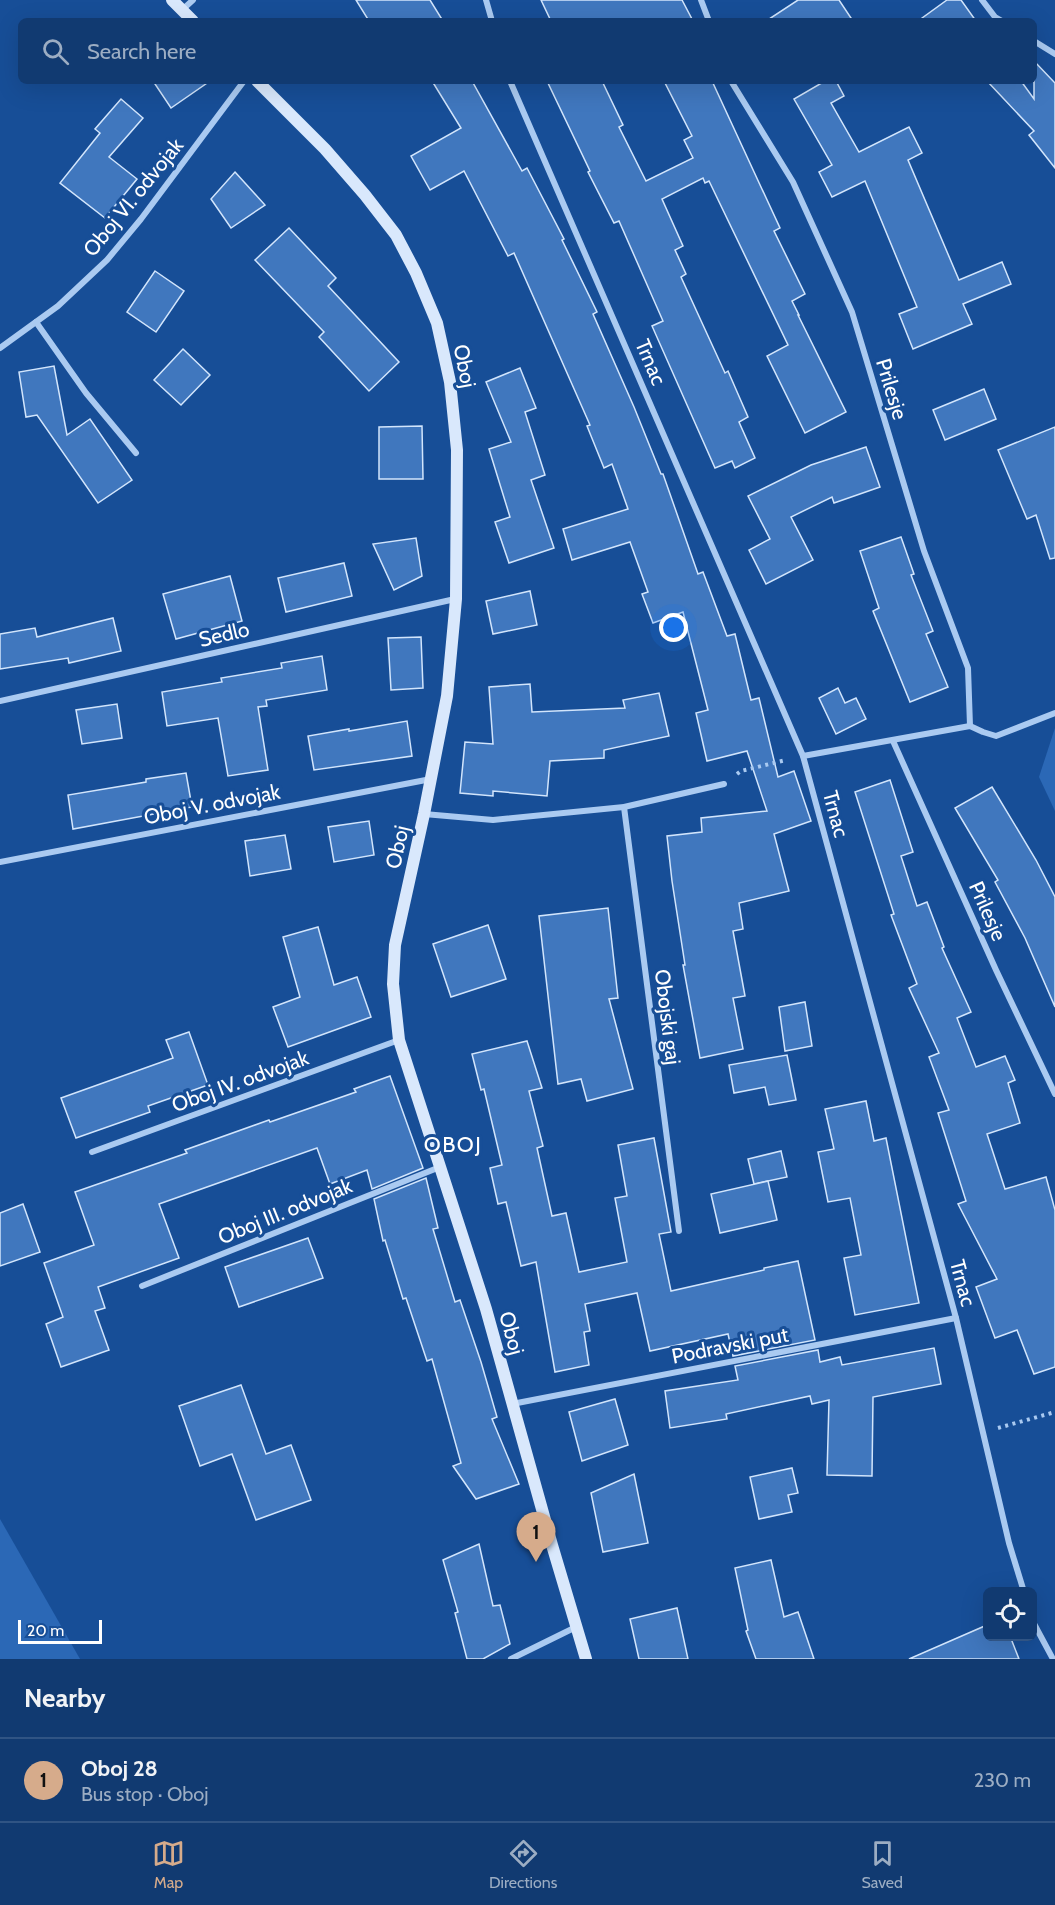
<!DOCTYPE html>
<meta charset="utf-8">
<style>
:root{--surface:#113a71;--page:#1e4579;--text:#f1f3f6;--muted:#9cadc3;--line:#305484;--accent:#d6ab8b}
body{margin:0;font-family:Cabin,sans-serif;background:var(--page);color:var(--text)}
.controls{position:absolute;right:18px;bottom:18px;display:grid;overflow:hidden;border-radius:9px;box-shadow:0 6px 24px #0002}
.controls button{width:54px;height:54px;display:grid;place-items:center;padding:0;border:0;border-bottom:2px solid var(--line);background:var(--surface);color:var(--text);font:30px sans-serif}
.scale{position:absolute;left:18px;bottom:15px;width:84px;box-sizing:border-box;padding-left:6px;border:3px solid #fff;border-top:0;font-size:16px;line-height:21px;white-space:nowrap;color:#fff;-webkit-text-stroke:4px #174e97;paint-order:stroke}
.you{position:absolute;left:674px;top:628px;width:21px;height:21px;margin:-15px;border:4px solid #fff;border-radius:50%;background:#1a73e8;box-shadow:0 0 0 9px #1a73e833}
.badge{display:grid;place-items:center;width:39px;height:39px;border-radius:50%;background:var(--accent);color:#111;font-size:20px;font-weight:700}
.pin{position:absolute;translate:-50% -50px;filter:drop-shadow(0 2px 3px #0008)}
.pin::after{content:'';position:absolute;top:32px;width:21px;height:18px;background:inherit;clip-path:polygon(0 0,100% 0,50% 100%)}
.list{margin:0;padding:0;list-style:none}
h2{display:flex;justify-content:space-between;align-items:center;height:78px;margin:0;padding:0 24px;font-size:26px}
h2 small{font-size:20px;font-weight:400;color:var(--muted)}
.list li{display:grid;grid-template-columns:39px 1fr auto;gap:18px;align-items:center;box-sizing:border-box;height:84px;padding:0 24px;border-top:2px solid var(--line)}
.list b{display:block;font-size:22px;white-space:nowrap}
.list p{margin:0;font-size:20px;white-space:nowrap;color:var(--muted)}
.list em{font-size:20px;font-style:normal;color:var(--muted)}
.icon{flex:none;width:33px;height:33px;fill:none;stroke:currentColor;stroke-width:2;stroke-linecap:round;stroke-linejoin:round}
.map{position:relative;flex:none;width:1055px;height:1659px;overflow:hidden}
.search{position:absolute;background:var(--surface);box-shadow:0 6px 24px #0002;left:18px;right:18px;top:18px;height:66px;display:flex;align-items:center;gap:15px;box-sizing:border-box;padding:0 21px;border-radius:9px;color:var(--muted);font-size:22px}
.sheet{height:162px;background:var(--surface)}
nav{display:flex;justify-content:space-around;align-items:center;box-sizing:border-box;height:84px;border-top:2px solid var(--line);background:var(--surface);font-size:16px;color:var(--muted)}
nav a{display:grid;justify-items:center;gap:3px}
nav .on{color:var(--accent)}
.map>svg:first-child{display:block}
</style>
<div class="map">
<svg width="1055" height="1659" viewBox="0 0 1055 1659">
<rect width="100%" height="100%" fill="#174e97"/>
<g fill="#2b68b6">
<path d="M1055,728V811L1039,777Z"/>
<path d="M0,1519L80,1659H0Z"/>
</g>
<g fill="#4077be" stroke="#d2e5fc" stroke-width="1.5">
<path d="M356,0H430L443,21H369Z"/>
<path d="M541,0H682L693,21H551Z"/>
<path d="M798,0H839L853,21H766Z"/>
<path d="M947,0H961L976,21H918Z"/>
<path d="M1034,61L1055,83V168L1029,135L1034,131L987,81H1021L1034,99Z"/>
<path d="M153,81H210L171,108Z"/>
<path d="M432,81H472L522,171L527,168L564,239L562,240L597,312L593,314L634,407L661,474H663L698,574L703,572L727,636L735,634L751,700L759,698L778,777L794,771L811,821L774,834L789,891L739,903L743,929L733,931L745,996L733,998L743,1049L700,1058L683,965H685L672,881L667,836L702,832L701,818L767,811L747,751L707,761L696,713L708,710L683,612L653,623L642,594L648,592L630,542L572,560L563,529L628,509L612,464L604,468L587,426L590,425L514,253L508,256L464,171L430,190L411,156L461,128Z"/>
<path d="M547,81H602L623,125L619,127L646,181L693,158L684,140L692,136L664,81H712L780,228L774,231L805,294L792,301L799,315H798L846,412L805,433L767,356L788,345L709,181L705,183L703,178L662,199L683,246L675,250L686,274L681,277L725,373L728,371L748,417L739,422L755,458L735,468L732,461L715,468L652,326L663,321L619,221L614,223L588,172L590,171Z"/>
<path d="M825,81H836L844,96L831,103L859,152L909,127L922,153L908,160L959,280L1002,262L1011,284L963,304L972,324L913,349L899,314L917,307L865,181L832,197L819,172L832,165L794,99Z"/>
<path d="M121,99L143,118L109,157L137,179L105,218L60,183L100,133L95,129Z"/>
<path d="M235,172L265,205L231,228L211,199Z"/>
<path d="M289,228L336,278L328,286L399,362L369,391L319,337L324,332L255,260Z"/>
<path d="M155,271L184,291L156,332L127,312Z"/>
<path d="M183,349L210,375L181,405L154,380Z"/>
<path d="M54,366L67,435L90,419L132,480L98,503L37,415L26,417L19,372Z"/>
<path d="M520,368L536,408L525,412L545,475L531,480L554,548L509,563L495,522L510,517L489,449L511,442L486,382Z"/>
<path d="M984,389L996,419L945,440L933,410Z"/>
<path d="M422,426L423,479H379V427Z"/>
<path d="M1055,427V558L1050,559L1036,515L1027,519L998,450Z"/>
<path d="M866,447L880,487L834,503L832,497L791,517L813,560L766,584L749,550L770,539L748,496L811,465Z"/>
<path d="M901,537L914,574L911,575L933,631L926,634L948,687L910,702L873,611L879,608L860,551Z"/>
<path d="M416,538L422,576L394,590L373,544Z"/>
<path d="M344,563L352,596L286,612L278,578Z"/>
<path d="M230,576L242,621L176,639L163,594Z"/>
<path d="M530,591L537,625L493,634L486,601Z"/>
<path d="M113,618L121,651L69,663L68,658L0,669V634L35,628L37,637Z"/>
<path d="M421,637L423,688L391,690L388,638Z"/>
<path d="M322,656L327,690L266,700L267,706L258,707L268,770L228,776L218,718L167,726L162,692L222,682L221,678L282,668L281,663Z"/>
<path d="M530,684L532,712L625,708L623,700L659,693L669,736L604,750V758L550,761L547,796L493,791V796L460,793L465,742L493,744L489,687Z"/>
<path d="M838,688L845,703L856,698L866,719L836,734L819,698Z"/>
<path d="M117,704L122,738L82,744L76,710Z"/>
<path d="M407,721L412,756L314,770L308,736L349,729V731Z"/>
<path d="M186,773L192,807L73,829L68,795L146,782V779Z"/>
<path d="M890,780L913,852L901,856L917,906L927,902L944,947L942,948L971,1012L957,1018L976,1067L1005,1056L1015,1080L1008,1083L1020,1123L987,1134L1005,1189L1046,1177L1055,1210V1367L1034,1374L1017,1330L995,1338L976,1287L997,1279L958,1204L966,1201L938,1113L949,1110L929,1057L939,1053L909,988L917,984L891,915L894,914L855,792Z"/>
<path d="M992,787L1036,860L1055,897V1007L1025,938L995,882L998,880L955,808Z"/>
<path d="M369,821L374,855L334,862L328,827Z"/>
<path d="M285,835L291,869L250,876L245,841Z"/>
<path d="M608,908L618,998L609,999L633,1089L587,1101L581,1079L558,1084L539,916Z"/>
<path d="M488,925L506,979L451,997L433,944Z"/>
<path d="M318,927L334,985L357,977L371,1017L288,1047L273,1007L300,997L283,937Z"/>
<path d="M805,1002L812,1046L785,1051L779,1007Z"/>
<path d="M189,1032L208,1085L148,1106L150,1112L76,1138L61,1098L173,1058L166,1040Z"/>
<path d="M527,1041L542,1088L529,1091L543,1146L537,1148L552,1216L566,1213L579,1272L627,1262L615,1198L627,1196L618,1145L654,1138L671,1232L659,1234L671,1291L764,1270V1268L798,1261L815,1340L733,1356L728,1334L650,1351L637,1293L585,1304L590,1331L584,1332L589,1365L555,1372L536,1262L521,1266L506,1202L498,1204L490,1168L502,1165L484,1089L481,1090L472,1054Z"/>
<path d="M787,1055L796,1100L769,1105L765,1087L734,1093L729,1065Z"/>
<path d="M390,1076L423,1168L372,1189L367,1170L330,1184L317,1148L159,1204L179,1258L98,1287L105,1308L95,1311L109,1350L61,1367L46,1324L63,1317L44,1263L94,1245L75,1192L187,1153L185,1150L269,1120L270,1122L356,1092L354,1089Z"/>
<path d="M866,1101L874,1141L886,1138L919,1303L855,1315L844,1258L861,1255L850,1198L828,1202L818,1152L834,1149L825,1109Z"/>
<path d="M781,1151L787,1177L754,1184L748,1159Z"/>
<path d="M426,1178L438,1228L433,1229L455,1302L460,1300L481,1362L497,1417L492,1419L519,1484L476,1499L453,1466L461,1463L432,1359L427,1361L406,1298L403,1299L385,1240L383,1241L374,1199Z"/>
<path d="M768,1181L777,1220L720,1233L711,1194Z"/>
<path d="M23,1204L40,1252L0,1266V1213Z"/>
<path d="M308,1238L323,1278L239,1307L225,1267Z"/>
<path d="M934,1348L941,1384L873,1397L872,1476L827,1475L829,1400L812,1404L810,1396L726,1414L727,1419L670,1428L665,1391L738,1380L735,1366L818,1350L820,1362L840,1357L842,1365Z"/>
<path d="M241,1385L266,1454L291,1445L311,1500L256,1520L232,1454L200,1466L179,1406Z"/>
<path d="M615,1399L628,1445L582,1461L569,1412Z"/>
<path d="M792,1468L798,1493L788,1495L792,1512L759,1519L750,1477Z"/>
<path d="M634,1474L648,1543L603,1552L591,1493Z"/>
<path d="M479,1544L493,1606L500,1605L510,1644L483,1659H467L455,1613L458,1612L443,1560Z"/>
<path d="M771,1560L784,1617L798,1612L814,1659H756L746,1631L748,1630L735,1568Z"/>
<path d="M677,1608L688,1659H639L630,1619Z"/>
<path d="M987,1625V1636H1010L1019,1659H909Z"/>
</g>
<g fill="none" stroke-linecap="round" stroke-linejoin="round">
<g stroke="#aacaf1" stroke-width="4" stroke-dasharray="3 4.5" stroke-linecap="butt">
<path d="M737,774L741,771L786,760"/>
<path d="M998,1428L1055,1412"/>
</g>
<g stroke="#aacaf1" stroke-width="6">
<path d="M486,0L492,21"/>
<path d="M701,0L709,21"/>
<path d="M982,0L995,17L1002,21"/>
<path d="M182,10L193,0"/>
<path d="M1034,41L1055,54"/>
<path d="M510,81L803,756L956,1318L1009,1543L1024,1592"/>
<path d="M731,81L793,182L852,312L924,551L968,668L970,726"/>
<path d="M36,322L86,393L136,453"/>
<path d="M0,348L58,306L107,260L141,219L244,81"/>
<path d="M0,701L455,599"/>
<path d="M970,726L983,732L996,736L1055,713"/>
<path d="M893,741L996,970L1055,1094"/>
<path d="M803,756L970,726"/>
<path d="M624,807L679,1231"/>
<path d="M424,814L493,820L624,807L724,784"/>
<path d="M0,862L431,779"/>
<path d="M92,1152L399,1040"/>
<path d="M142,1286L440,1167"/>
<path d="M512,1404L956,1318"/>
<path d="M1032,1620L1053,1659"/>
<path d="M511,1659L576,1627"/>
</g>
<g stroke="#d9e8fc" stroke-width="12">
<path d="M172,0L193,21"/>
<path d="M257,81L325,149L365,195L396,235L416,273L437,323L450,382L457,450L456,599L447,696L424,814L395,945L393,984L399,1040L486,1309L552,1545L586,1659"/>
</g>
</g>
<g text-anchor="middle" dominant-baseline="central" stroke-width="6" stroke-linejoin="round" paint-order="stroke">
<g font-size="21" fill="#fff" stroke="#174e97">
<text transform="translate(133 197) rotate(-51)">Oboj VI. odvojak</text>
<text transform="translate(651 362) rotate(67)">Trnac</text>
<text transform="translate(465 366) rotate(79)">Oboj</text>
<text transform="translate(892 389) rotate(73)">Prilesje</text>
<text transform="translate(224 634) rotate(-13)">Sedlo</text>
<text transform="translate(212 804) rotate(-11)">Oboj V. odvojak</text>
<text transform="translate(836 814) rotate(75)">Trnac</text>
<text transform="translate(397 847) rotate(-77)">Oboj</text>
<text transform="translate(988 911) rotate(66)">Prilesje</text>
<text transform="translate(668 1017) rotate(83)">Obojski gaj</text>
<text transform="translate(240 1081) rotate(-20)">Oboj IV. odvojak</text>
<text transform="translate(285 1211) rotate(-22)">Oboj III. odvojak</text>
<text transform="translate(963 1283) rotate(75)">Trnac</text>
<text transform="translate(512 1333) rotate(75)">Oboj</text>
<text transform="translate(730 1345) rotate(-11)">Podravski put</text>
</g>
<g font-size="22" letter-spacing="1.5" fill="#fff" stroke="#174e97">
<text x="453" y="1144">OBOJ</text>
</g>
</g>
</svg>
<div class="controls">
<button><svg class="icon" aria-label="locate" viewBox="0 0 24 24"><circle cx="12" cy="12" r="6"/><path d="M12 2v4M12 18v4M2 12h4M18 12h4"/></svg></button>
</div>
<div class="scale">20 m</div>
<div class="you"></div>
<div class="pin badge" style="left:536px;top:1562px">1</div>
<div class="search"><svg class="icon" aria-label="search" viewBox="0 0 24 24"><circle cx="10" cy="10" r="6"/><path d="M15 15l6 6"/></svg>Search here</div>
</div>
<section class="sheet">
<h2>Nearby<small></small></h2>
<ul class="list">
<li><span class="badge">1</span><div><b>Oboj 28</b><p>Bus stop · Oboj</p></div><em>230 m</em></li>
</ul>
</section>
<nav>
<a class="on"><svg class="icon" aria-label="map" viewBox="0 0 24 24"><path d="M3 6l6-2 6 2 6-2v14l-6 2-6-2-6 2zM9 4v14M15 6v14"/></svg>Map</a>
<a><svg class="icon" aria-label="directions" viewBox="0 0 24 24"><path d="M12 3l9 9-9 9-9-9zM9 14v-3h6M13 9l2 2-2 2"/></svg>Directions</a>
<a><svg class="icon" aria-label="saved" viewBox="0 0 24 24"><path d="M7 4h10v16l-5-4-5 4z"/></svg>Saved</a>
</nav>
